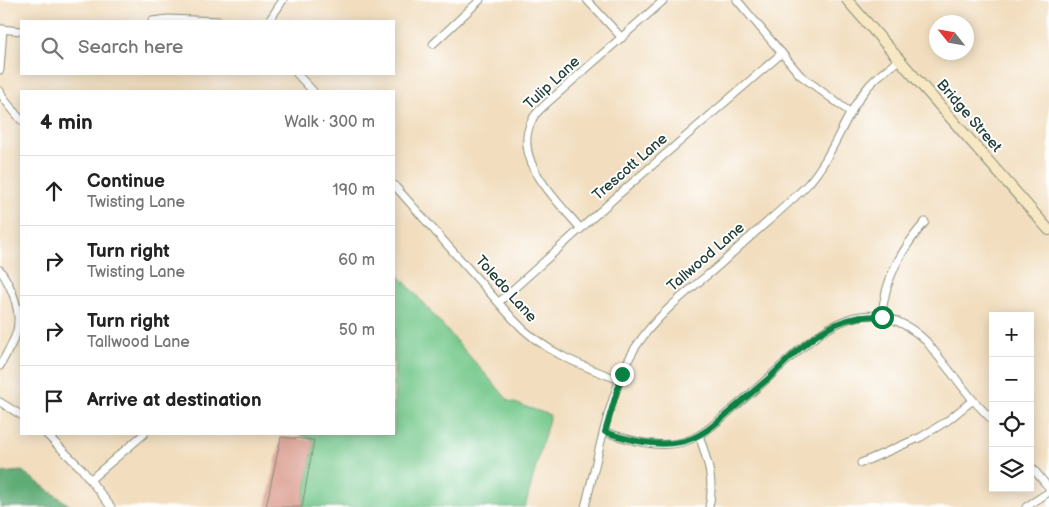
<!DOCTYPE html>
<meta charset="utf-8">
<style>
:root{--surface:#fff;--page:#f6f6f6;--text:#222;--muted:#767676;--line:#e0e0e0}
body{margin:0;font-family:"Balsamiq Sans",sans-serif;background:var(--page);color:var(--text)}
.controls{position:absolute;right:15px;bottom:15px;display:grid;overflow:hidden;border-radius:0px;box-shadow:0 2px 12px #0003}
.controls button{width:45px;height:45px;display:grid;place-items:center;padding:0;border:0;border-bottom:1px solid var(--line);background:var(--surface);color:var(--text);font:25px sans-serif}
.compass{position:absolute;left:929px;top:15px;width:45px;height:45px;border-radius:50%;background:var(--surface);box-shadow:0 2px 12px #0003;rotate:301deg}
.stop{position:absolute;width:15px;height:15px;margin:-11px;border:4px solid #0b8043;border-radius:50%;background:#fff}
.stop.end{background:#0b8043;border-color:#fff;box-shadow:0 1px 5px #0008}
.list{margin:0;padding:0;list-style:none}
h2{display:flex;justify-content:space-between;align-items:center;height:65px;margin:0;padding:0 20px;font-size:21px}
h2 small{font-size:16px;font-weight:400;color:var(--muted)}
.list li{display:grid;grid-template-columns:32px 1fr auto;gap:15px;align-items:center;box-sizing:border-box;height:70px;padding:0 20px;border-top:1px solid var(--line)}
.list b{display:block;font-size:19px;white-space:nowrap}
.list p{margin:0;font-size:16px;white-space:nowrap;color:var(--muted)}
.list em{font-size:16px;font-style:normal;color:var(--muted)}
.icon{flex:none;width:28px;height:28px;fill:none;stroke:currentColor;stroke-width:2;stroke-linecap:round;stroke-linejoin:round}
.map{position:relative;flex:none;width:1049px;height:507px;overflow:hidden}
.search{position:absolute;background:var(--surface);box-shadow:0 2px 12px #0003;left:20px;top:20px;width:375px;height:55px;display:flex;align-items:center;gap:12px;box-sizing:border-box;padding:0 18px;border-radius:0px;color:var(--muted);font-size:19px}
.panel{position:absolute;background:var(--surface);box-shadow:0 2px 12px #0003;left:20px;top:90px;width:375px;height:345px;border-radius:0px}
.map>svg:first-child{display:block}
</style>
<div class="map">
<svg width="1049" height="507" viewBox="0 0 1049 507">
<rect width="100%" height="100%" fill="#fff"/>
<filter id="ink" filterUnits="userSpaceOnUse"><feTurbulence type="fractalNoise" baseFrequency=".02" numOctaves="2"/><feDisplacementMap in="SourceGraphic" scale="10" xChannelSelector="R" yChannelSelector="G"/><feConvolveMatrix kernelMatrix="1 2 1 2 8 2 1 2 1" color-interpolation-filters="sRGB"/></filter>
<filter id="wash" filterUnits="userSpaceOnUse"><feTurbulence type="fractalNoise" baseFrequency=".0096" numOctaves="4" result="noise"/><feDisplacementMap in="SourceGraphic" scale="20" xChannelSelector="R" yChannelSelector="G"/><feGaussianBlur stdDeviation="1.12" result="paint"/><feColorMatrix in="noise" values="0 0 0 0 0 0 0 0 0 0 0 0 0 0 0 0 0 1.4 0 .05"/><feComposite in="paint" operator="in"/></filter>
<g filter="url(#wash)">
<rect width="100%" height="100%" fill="#f2debf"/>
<path fill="#75c88b" stroke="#4a8260" d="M394,270L509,401L550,415L525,507H302L314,440L299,434H394Z"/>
<path fill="#60ac77" stroke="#407456" d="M22,471L72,507H0V473Z"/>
<g id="blocks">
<path fill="#dda498" d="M281,437L314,440L302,507H266Z"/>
</g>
</g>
<g filter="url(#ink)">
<use href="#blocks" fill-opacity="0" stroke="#888e7a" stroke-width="1"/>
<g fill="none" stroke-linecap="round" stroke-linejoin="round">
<defs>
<g id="street">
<path d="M587,0L622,38"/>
<path d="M737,0L800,75L851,113"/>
<path d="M152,21L168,19L219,21"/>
<path d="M269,21L283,0"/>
<path d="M0,29L21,31"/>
<path d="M433,44L480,0"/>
<path d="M0,70L3,29"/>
<path d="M297,74L313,91"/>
<path d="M0,91L4,99L21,120"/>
<path d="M394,185L513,319C542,351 579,365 620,380"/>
<path d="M581,229C558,201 511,160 532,120C535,113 542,108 547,103L664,0"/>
<path d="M0,270C12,287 23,313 16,334C12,345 5,356 0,366"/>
<path d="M499,302L617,196L782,53"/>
<path d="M882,317C884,280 901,250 925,222"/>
<path d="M0,402L21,415"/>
<path d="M605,432C630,440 656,449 683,442C701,437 716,423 730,411C743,400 755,390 767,379C815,335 864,283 926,341L973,400L993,421"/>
<path d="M46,434L81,468L111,507"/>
<path d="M699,435C707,459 715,481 709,507"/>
<path d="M861,463L921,437L947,421L973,400"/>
<path d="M1030,465L1049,488"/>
<path d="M91,479L144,434"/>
<path d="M585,507C598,458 609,391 635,348C654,318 683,295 710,273C724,262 736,249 749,238C769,220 790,203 808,184C832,157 842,122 863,93C873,79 886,70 899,60"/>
<path d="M1026,507L1049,492"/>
</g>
<path id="secondary" d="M847,0L1049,230"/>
</defs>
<use href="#street" stroke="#888e7a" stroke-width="9"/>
<use href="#secondary" stroke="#888e7a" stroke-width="12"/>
<use href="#street" stroke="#fff" stroke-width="7"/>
<use href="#secondary" stroke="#f7e8c3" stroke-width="10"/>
</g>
</g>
<g fill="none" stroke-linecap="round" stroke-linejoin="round" filter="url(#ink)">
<path stroke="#0b8043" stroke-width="6" d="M622,374L605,432C629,440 654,447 680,442C699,439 714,425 728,413C742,401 755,390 769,378C801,347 833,311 882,317"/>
</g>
<g text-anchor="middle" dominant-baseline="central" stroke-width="4" stroke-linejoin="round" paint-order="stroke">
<g font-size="15" fill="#1f3d34" stroke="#fff">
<text transform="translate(552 83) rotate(-43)">Tulip Lane</text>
<text transform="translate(969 116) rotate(49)">Bridge Street</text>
<text transform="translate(630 167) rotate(-41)">Trescott Lane</text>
<text transform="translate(706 257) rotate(-41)">Tallwood Lane</text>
<text transform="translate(506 289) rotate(48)">Toledo Lane</text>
</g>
</g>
</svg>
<div class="controls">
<button>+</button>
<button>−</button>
<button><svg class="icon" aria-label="locate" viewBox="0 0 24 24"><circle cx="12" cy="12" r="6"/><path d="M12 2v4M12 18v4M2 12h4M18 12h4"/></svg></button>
<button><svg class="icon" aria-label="layers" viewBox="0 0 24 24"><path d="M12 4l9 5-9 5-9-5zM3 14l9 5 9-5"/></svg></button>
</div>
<svg class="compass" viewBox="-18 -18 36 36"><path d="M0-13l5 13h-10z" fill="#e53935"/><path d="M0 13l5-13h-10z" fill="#767676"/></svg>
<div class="stop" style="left:882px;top:317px"></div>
<div class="stop end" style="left:622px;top:374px"></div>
<div class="search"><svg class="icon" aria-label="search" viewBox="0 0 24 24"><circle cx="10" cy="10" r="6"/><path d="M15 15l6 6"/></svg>Search here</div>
<section class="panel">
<h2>4 min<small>Walk · 300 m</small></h2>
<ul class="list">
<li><svg class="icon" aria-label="ahead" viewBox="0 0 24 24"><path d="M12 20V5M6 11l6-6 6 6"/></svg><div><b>Continue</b><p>Twisting Lane</p></div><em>190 m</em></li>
<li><svg class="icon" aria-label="right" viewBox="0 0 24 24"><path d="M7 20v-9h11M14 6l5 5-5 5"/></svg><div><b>Turn right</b><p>Twisting Lane</p></div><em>60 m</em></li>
<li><svg class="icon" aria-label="right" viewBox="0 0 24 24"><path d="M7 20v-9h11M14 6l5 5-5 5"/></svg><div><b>Turn right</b><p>Tallwood Lane</p></div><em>50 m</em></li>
<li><svg class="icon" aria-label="arrive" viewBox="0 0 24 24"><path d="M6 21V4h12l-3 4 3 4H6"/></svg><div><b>Arrive at destination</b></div></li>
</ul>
</section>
</div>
